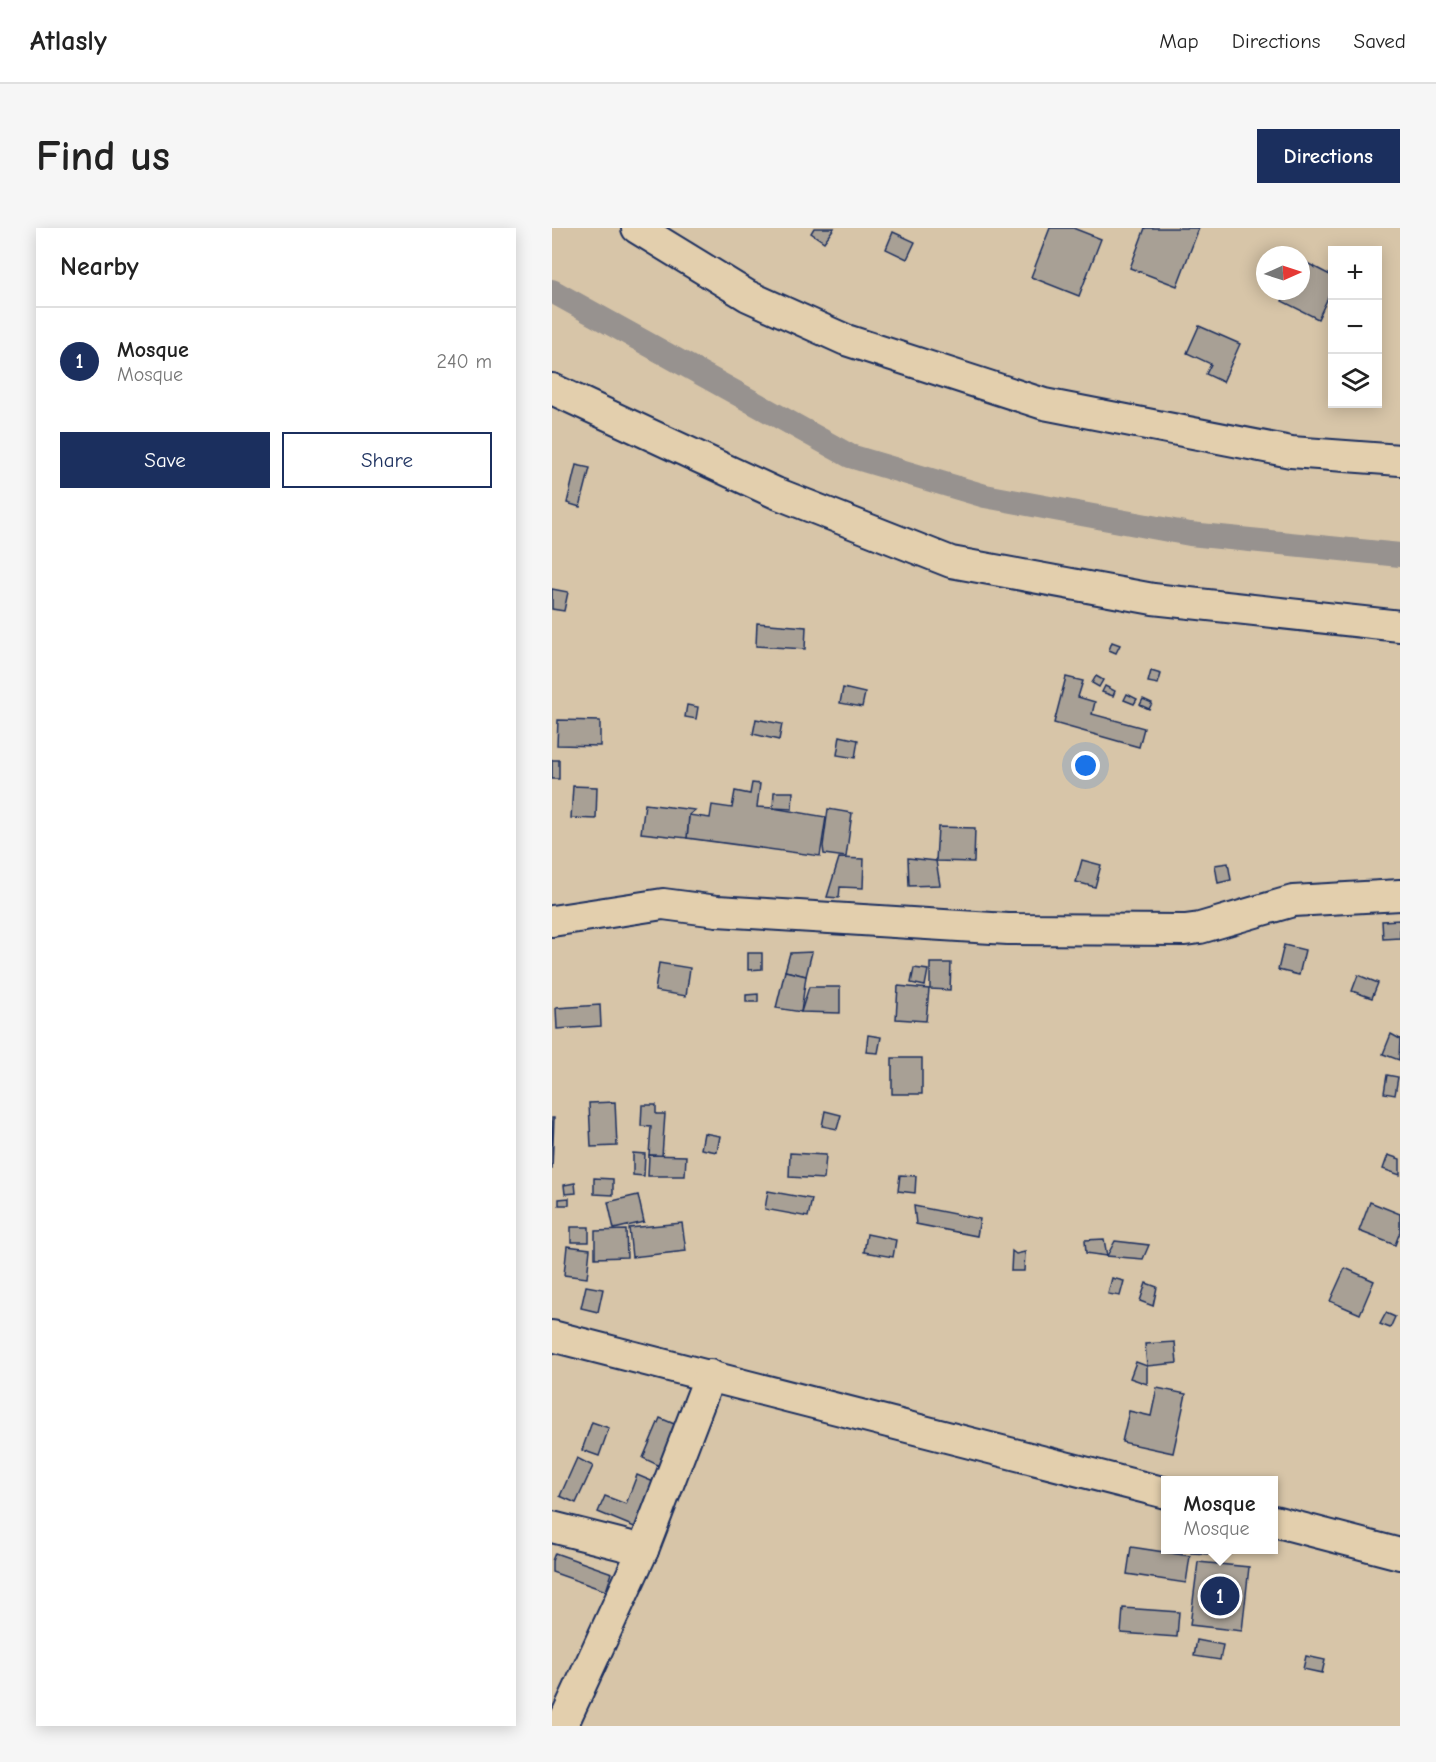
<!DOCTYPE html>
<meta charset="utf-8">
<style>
:root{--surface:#fff;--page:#f6f6f6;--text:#222;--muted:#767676;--line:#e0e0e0;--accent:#1b2f5e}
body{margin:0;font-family:"Comic Neue",sans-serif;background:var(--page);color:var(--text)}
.controls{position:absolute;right:18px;top:18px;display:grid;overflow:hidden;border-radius:0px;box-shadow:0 3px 15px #0003}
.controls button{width:54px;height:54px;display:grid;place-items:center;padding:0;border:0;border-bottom:2px solid var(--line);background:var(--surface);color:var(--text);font:30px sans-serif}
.compass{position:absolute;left:704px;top:18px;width:54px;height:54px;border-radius:50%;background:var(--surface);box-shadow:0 3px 15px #0003;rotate:87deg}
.you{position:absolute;left:534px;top:538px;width:21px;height:21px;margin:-15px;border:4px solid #fff;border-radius:50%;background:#1a73e8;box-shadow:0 0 0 9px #1a73e833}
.badge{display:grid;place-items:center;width:39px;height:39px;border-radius:50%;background:var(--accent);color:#fff;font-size:20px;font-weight:700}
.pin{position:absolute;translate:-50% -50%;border:3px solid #fff;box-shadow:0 2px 6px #0006}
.popup{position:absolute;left:609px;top:1248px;width:117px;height:78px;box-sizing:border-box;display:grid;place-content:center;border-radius:0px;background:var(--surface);filter:drop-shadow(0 2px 4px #0005);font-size:20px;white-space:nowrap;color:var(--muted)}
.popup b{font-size:22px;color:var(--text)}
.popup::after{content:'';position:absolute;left:50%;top:100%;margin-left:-12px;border:12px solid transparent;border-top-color:var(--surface)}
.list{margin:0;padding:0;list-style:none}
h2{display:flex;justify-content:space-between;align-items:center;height:78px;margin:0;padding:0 24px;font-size:26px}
h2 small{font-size:20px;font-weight:400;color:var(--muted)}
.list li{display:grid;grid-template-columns:39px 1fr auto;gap:18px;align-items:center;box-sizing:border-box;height:108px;padding:0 24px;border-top:2px solid var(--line)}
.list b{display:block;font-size:22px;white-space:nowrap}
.list p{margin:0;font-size:20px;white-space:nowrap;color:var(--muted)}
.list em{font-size:20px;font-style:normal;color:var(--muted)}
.actions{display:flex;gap:12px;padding:18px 24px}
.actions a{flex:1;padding:14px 0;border:2px solid var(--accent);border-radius:0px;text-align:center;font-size:21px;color:var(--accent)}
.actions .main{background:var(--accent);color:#fff}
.icon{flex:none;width:33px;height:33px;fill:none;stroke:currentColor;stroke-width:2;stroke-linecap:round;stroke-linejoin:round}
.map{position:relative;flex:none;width:848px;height:1498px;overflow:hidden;border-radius:0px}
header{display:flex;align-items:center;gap:36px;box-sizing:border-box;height:84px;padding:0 30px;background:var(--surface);border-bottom:2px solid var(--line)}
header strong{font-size:28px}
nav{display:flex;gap:33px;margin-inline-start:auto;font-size:21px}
.intro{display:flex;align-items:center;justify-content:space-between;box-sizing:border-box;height:144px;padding:0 36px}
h1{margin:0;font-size:42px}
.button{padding:15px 27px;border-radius:0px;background:var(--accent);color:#fff;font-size:21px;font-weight:700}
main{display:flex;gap:36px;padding:0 36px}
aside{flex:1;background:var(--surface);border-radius:0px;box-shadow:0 3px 15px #0003}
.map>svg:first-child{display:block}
</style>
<header>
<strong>Atlasly</strong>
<nav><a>Map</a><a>Directions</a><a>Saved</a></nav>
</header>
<div class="intro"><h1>Find us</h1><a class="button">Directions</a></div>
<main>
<aside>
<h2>Nearby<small></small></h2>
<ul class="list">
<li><span class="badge">1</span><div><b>Mosque</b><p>Mosque</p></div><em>240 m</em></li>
</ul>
<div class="actions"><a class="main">Save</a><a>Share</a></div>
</aside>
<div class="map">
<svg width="848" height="1498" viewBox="0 0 848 1498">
<rect width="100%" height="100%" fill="#d7c5a8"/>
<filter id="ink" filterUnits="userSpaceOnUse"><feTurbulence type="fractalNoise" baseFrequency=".0167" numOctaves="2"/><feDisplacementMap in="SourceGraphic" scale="12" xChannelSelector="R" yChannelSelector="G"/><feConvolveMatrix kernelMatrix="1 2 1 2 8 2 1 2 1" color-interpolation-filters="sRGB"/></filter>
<g filter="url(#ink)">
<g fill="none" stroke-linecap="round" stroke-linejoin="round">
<path stroke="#97928f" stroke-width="24" d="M0,63L298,228L433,268L638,306L848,327"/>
</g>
<g fill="#a8a095" stroke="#1b2f5e" stroke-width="1.5">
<path d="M262,0H282L272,14L259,5Z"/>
<path d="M498,0H521L549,11L527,68L479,49Z"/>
<path d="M593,0H647L625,58L578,40Z"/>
<path d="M341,4L363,14L355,31L334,21Z"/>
<path d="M749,32L780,48V61L766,91L730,73L735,63H749Z"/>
<path d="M647,98L688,116L671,154L654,146L659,136L635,125Z"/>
<path d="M24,237L38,240L28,279L15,275Z"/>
<path d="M0,361L16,364L12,383L0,381Z"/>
<path d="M205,395L254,399L253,421L204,418Z"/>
<path d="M560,414L568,417L564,425L557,422Z"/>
<path d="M599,443L609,446L606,456L596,454Z"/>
<path d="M544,448L551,452L547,459L540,455Z"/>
<path d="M514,449L531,453L526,469L543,474L540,486L592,500L587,519L502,495Z"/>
<path d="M553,458L563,463L561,468L550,464Z"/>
<path d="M291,460L313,465L310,479L288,475Z"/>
<path d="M575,466L585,471L582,476L572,472Z"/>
<path d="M591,471L600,475L597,481L588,477Z"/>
<path d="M135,477L146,479L144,491L133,489Z"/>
<path d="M204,491L230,496L227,512L201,506Z"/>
<path d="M6,492L48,493V518L5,517Z"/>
<path d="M288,508L306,512L303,530L285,527Z"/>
<rect x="0" y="532" width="7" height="19"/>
<path d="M200,555L208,556L205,579L221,580L274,589L268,628L135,610L137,587L158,590L160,577L180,580L183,563L198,566Z"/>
<path d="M21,558L45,559L44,591L19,590Z"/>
<path d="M222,564H241L240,581L221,580Z"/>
<path d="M93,576L143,582L137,587L135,610L89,605Z"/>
<path d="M276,581L300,585L294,629L272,626L271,618Z"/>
<path d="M386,599L423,600L422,634L384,633Z"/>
<path d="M287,630L312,631L311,660L288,659L287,670L275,669Z"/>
<path d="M356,630L384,633L388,657L357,658Z"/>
<path d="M530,632L549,637L543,659L524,654Z"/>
<path d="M676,635L679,652L666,655L663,637Z"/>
<path d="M848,692V710L831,711L830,693Z"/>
<path d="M732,717L753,722L747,747L726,742Z"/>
<path d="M260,724L254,748L233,743L238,725Z"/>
<path d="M196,725H210V741L196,742Z"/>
<path d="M107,735L138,740L134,768L103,763Z"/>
<path d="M378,735H399L398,762L378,761Z"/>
<path d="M362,740L376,742L373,758L359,755Z"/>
<path d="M233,743L254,748L249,784L224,780Z"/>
<path d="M806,747L826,755L820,770L800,763Z"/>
<path d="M346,758L377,761L374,793L344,791Z"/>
<path d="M257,759H288V785L249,784Z"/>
<path d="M206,766V774H194V767Z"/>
<path d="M48,777L49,798L5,801L4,780Z"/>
<path d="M839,806L848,811L847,832L831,826Z"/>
<path d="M316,807L329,809L326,825L314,824Z"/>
<rect x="340" y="830" width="30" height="36"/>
<path d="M835,847L846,849L843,867L832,865Z"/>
<path d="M63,874L65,918L39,919L37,875Z"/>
<path d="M90,877H104V886H113L110,928L97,927L99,899L89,898Z"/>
<path d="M273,883L289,887L285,901L270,898Z"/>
<path d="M0,890H2L0,941Z"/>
<path d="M152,905L168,908L165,924L149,921Z"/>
<path d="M81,925L93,926L92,948L81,947Z"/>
<path d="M238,925L274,927L272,951L237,949Z"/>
<path d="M97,927L134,928L133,948H96Z"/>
<path d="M836,927L848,931V947L831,941Z"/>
<path d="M348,947L364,948L363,965L346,963Z"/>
<path d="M42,950L61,951V967L42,966Z"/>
<path d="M23,955L24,965L13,966L12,957Z"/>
<path d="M216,963L260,971L256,989L213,981Z"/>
<path d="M86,967L92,994L62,1001L56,974Z"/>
<path d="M17,970V977H7V971Z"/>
<path d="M818,974L848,986V1004L843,1017L807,1003Z"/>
<path d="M362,978L428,991L425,1008L364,996Z"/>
<path d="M130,995L134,1023L80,1029L77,1000Z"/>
<rect x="19" y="999" width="18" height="15"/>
<path d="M74,1002L75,1029L43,1030V1003Z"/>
<path d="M315,1006L344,1012L341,1029L312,1024Z"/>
<path d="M552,1011L555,1028L534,1025L533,1012Z"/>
<path d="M563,1013L597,1017L591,1031L555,1028Z"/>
<path d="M15,1018L38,1021L35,1050L12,1047Z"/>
<path d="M460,1023L464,1026L473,1024L472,1043H459Z"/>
<path d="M793,1040L822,1053L808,1086L778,1073Z"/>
<path d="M560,1050L572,1053L568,1068L556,1066Z"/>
<path d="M594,1055L605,1059L601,1078L588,1073Z"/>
<path d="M34,1058L51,1061L46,1084L29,1080Z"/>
<path d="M834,1085L843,1089L838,1100L828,1096Z"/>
<path d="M623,1114L625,1135L595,1138L593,1116Z"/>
<path d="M584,1134L595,1138V1156L578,1150Z"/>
<path d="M605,1160L634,1166L621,1225L570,1214L577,1183L599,1188Z"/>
<path d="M108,1190L127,1198L110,1239L91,1230Z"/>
<path d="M40,1194L57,1200L47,1228L30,1222Z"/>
<path d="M25,1230L41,1238L24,1275L8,1268Z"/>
<path d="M85,1247L104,1255L85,1300L46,1284L53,1268L74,1276Z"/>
<path d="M579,1319L638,1328L634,1355L575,1346Z"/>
<path d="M639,1322H658V1326L639,1325Z"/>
<path d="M3,1325L60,1345L54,1363L0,1344V1333Z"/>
<path d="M646,1334L697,1339L690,1403L638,1397Z"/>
<path d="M571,1380L627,1384L625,1409L569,1405Z"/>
<path d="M645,1412L671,1417L668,1432L642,1428Z"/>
<path d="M754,1428L773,1432L770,1445L751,1441Z"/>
</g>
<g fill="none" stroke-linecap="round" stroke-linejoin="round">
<defs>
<g id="minor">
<path d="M85,0L196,68L294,112L492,176L739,224L848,232"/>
<path d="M0,161L224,265L399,334L601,371L848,398"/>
<path d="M0,693L111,676L165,683L456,701L633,702L648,700L741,673L848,667"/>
<path d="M0,1108L614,1265"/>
<path d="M722,1293L848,1326"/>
<path d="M0,1299L91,1322"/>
<path d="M10,1498L91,1322L158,1147"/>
</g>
</defs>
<use href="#minor" stroke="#1b2f5e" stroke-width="34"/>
<use href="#minor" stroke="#e3cfad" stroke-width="30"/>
</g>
</g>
</svg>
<div class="controls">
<button>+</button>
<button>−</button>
<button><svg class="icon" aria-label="layers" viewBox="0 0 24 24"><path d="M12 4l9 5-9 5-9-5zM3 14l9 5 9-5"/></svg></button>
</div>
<svg class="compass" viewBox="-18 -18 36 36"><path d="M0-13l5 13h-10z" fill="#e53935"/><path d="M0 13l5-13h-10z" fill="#767676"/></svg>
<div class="you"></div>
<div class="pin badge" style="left:668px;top:1368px">1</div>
<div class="popup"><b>Mosque</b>Mosque</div>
</div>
</main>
